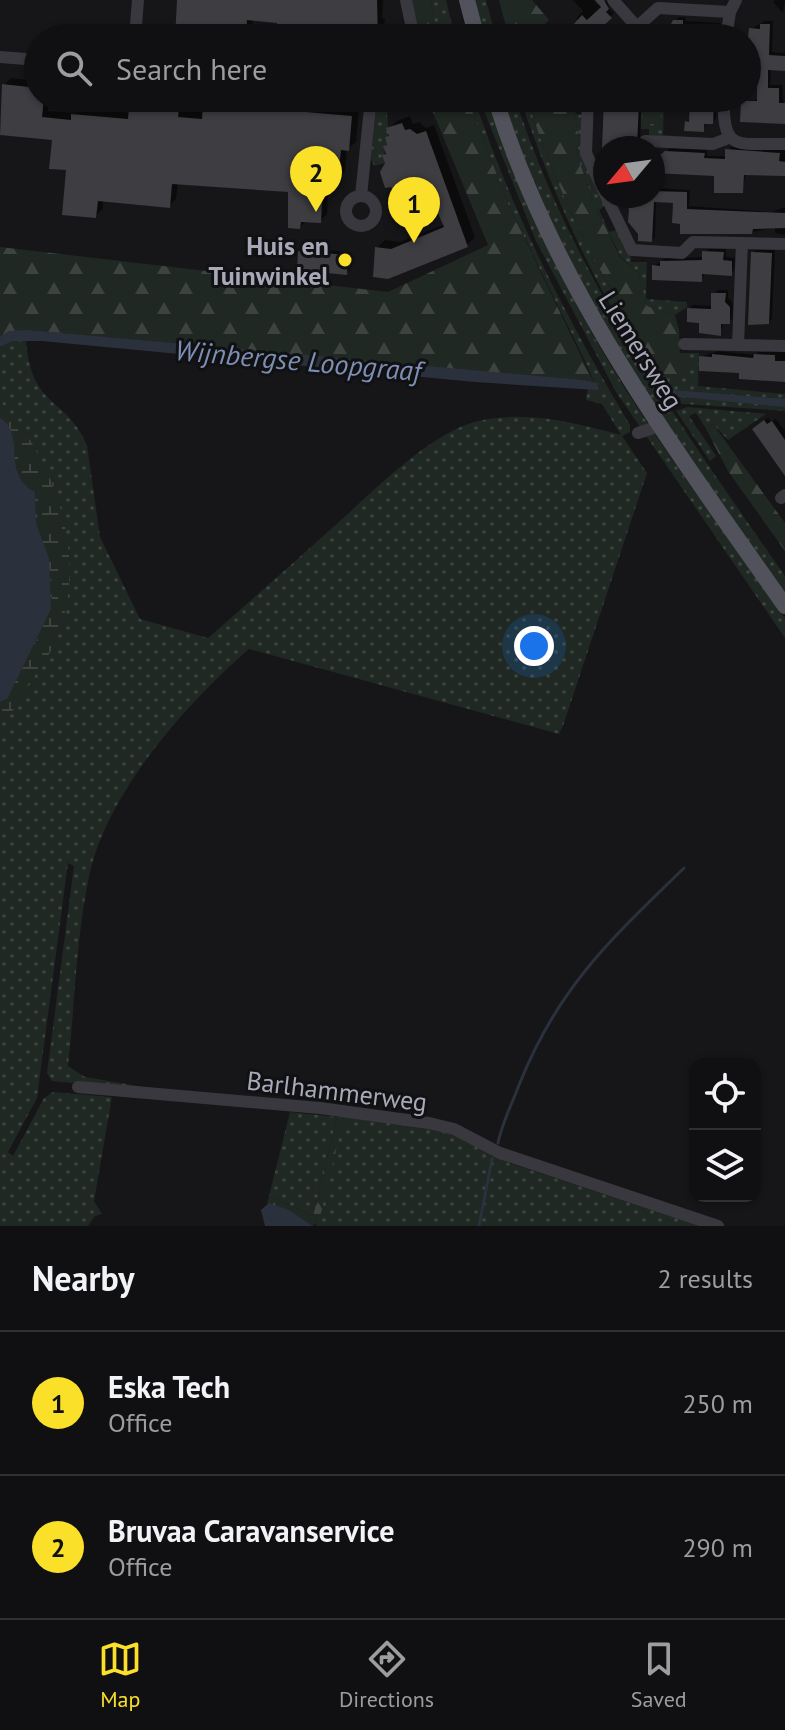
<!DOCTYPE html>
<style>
:root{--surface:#101012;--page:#1e1e20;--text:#f1f3f6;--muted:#9c9d9f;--line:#303032;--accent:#fbe02a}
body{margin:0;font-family:"PT Sans",sans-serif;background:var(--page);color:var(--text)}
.controls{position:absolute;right:24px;bottom:24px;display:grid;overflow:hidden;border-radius:16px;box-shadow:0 2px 6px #0004}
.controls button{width:72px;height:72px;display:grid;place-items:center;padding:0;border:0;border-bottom:2px solid var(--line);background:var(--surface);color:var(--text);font:40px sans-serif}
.compass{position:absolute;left:593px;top:136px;width:72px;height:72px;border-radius:50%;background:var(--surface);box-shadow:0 2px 6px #0004;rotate:241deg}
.you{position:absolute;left:534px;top:646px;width:28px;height:28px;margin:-20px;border:6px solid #fff;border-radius:50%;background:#1a73e8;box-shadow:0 0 0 12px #1a73e833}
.badge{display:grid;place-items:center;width:52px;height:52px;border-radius:50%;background:var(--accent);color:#111;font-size:26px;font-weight:700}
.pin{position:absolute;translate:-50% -66px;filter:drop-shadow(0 2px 4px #0008)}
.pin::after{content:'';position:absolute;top:42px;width:28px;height:24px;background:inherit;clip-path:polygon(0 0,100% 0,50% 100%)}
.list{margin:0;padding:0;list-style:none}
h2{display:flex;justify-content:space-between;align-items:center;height:104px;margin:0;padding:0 32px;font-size:34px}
h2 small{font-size:26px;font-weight:400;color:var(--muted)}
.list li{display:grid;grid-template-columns:52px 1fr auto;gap:24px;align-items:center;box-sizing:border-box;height:144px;padding:0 32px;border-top:2px solid var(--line)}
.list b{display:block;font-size:30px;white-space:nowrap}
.list p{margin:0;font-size:26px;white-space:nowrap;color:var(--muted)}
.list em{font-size:26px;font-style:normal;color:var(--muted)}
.icon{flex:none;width:44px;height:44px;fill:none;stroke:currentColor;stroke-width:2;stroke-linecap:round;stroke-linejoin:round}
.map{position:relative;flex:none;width:785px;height:1226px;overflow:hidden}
.search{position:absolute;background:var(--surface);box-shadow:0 2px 6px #0004;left:24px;right:24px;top:24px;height:88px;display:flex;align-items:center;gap:20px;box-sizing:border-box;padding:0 28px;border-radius:44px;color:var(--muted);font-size:30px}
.sheet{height:392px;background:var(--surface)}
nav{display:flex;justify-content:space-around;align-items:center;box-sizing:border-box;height:112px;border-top:2px solid var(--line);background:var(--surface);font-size:22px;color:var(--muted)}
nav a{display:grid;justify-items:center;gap:4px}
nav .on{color:var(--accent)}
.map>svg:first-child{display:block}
</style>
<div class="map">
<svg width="785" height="1226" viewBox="0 0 785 1226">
<defs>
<pattern id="grass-dots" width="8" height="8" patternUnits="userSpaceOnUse" patternTransform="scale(2)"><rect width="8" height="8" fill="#1f2822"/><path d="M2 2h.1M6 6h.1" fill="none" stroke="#3d4440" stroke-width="1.8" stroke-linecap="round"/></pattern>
<pattern id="forest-firs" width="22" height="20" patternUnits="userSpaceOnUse" patternTransform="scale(2)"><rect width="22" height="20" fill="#1f2822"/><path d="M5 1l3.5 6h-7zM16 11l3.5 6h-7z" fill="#3d4440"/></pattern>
<pattern id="wetland-marsh" width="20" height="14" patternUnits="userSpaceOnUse" patternTransform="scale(2)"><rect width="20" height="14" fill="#1f2822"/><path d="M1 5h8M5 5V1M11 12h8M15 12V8" fill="none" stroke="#3d4440"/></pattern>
</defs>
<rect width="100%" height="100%" fill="#161618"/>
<g fill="url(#grass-dots)">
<path d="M430,0H446L455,38H438Z"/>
<path d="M473,0H486L496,38H482Z"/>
<path d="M404,98L406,103L390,108L387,114L389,136L385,137L387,145L384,146L385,163L374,166L371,159L376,109L389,99Z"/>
<path d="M461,98H474C513,215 567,319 630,425V432L622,436L647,473L564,723L559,734L249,649C187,703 106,793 89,877C76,938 75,1004 68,1066L85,1077L185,1094L52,1081L47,1073L74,866L68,863L37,1098L8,1152L13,1156L44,1098L53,1092L112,1097L94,1201L102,1214L95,1216L88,1226H0V347L13,341L26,340C31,409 66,396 87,445L100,537L140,619L208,638C249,602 290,566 331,529C370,495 432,429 483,420C532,411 574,423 621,435L602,404L586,400L588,389L597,390L587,365L509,206L473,113Z"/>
<path d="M479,98H489C516,171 543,242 579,310C637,418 715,518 785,618V638L616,392L536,241Z"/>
<path d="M501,98H515C573,276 679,424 785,576V594C714,491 634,390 576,278C547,220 524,159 501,98Z"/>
<path d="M520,98H527C557,197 606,286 661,373L680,357L679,353H699L698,386L785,394V411L670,403C606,309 556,206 520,98Z"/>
<path d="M572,98H577L576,114L584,115L582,153L605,206L599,210L609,232L616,230L631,254V262H647L646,299L687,302V307L675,315L647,306L638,272L621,257L595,206L576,152L579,140Z"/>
<path d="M641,98H664L663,135L714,139L649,138V129H641Z"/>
<path d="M687,407L766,414L728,440L713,424L705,427L696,413L689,416L716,456L710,461L676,411Z"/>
<path d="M290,1112L337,1117L313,1216L269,1196Z"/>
<path d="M344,1117L411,1124L451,1134L509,1163L700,1226H316Z"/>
</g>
<g fill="url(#forest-firs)">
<path d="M411,0H430L438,38H420Z"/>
<path d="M499,0H532L549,20L540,29L546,38H509Z"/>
<path d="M427,98H461L473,113L509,206L594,383L29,330L0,336V247L388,292L488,245Z"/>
<path d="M527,98H572L579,140L576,152L595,206L620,257L638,272L647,306L675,315L679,330L680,357L691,369L686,378L661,373C606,286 557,197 527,98Z"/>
<path d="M713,424L785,523V551L728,471L705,427Z"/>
<path d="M337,1117H344L319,1221L313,1226L289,1210L267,1204L269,1196L313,1216Z"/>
</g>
<path fill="url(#wetland-marsh)" d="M0,401C69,475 100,600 30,682C19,694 19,714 0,717V702L7,699C19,672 51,621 52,595C54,565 34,537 38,509L11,465L12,432L0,418Z"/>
<rect fill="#1f2822" x="643" y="101" width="18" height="23"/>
<g fill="#2b313c">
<path d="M29,330L582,380L598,383L597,390L475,382L42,341H13L0,347V336L9,331Z"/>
<path d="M672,390L785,399V407L671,396Z"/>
<path d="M0,418C27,434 0,474 35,492L36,523L49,559L51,609L7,699L0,702Z"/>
<path d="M269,1203L289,1210L313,1226H265L261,1210Z"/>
</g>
<g fill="#0007">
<path d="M179,0H383L382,18L385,19L384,27L393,28L392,38H278L279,21L253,19L252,38H176Z"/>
<path d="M573,0H593L598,5L610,0L608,7L614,13L587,38H564L577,26V17L583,11Z"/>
<path d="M775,0H785L783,13L773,2Z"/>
<path d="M679,17H686L685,21L720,23L717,38H649L662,24L670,27Z"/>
<path d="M765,21H773L772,52L785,53V69H771L770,85H782L785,122L743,102L759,99L751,29Z"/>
<path d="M11,78L38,81V98H49L48,111L75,113L80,108L131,113L132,98H185L184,111L204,112L205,104L211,98L359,109L356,142L347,149L345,171L329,180L327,214L320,221L307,220L300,227L290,191L178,183L176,199L169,206L103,200V209L95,216L54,138L0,133L4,85Z"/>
<path d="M604,98L632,99L626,105H641L640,141L636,144H621L620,148H605V157Z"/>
<path d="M692,98H717L716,119L706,122L703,130L687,122L691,118Z"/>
<path d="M410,116L413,124L419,122L426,128L434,125L475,237L467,245L388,277L377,248L385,240L400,242L445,224L437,203L392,184L385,155L389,129L397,121Z"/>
<path d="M731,147L785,149V174L746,173L742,191L716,174L657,172L656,188L690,190L689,206L771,212L785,207V235L775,233V228L752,232L682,222L675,201L656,200L655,237L652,240L620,196H653V164L670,148L707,150V156H727Z"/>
<path d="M304,248L351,252L350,269L346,273L300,251Z"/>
<path d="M708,249H726V257L735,258L734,270L731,274L705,273L701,280L654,266L666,258L704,257Z"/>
<path d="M756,250H775L772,319L769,322L753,253Z"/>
<path d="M717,290H728V298L733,303L732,319L724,322L720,334L689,309L693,305L713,306Z"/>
<path d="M785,350V379L741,371L701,357L718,351L755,355L759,352Z"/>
<path d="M768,418L771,422L776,419L785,431V472L758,426Z"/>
</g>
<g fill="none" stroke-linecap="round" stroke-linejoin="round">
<g stroke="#2b313c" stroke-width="3">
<path d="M498,1143C502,1123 512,1104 519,1085C558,987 611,939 684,868"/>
<path d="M479,1226L492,1159"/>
</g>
</g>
<g fill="#3d3d42">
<path d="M177,0H377L378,38H276L277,23L247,20L246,38H175Z"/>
<path d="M595,0H604L609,9L606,12L612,18L590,38H561L582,15L587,20L601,7Z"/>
<path d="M673,20H683V24L717,26V38H655L650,33L657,26L668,30Z"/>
<path d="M760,24H770L769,55L785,56V71L768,70V88H779V103H785V124L740,122L741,101H757V82L747,81L748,37L749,28L760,29Z"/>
<path d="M2,84L38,88V98H44L42,117L71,120V114L128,119L130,98L180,101L178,117L202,119L203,103L352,116L349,151L341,150L338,180L327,179L326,186L323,185L321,223L301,222L300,229L288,228V192L172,184L170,208L98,201L96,218L62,215L66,170L49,169L52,140L0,135Z"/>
<path d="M604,98L639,102L637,146L602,148Z"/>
<path d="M690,98L714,103L713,124H704V132L684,131L685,121L689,122Z"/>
<path d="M402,123L405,130L410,129L417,134L426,131L468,247L388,279L373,277L375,247L391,249L444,227L435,206L404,219L391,187L385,188L380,172L385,163L382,155L386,154L383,146L387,145L385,137L389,136L386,128Z"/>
<path d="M725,149L780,153L779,161L785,162V176L744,175L743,193H714V176L653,173V161L665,151L705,153L704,158L725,159Z"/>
<path d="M653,191L687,192V209L785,213V228L753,229L752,234H680V224L672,223L673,203L654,202L652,242L638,241V234L628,222L629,209L621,201L626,196H653Z"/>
<path d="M298,251L348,255L347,275L297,270Z"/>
<path d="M702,251L724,252L723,260L732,261V276L702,274V282L652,280V265L660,266V261L702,260Z"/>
<path d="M751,252L772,253L769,324L748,325Z"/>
<path d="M711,293H726L725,302L730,307V324H721V336L699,333V323L687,322V308L711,309Z"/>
<path d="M712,354L753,358L754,354L775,355V361H785V382L739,379V373L699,371V356L712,357Z"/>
<path d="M764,420L767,424L772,421L785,440V476L752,429Z"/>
</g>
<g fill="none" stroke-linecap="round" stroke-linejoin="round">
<g stroke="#39383f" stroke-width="12">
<path d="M406,0L414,38"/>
<path d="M613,0L637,27"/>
<path d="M135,38L138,0"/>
<path d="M625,38L658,8L730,12"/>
<path d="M726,38L730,12L736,0"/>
<path d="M0,57L38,60"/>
<path d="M588,98L586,153L605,194"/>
<path d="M724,98C722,153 738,143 785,144"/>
<path d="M645,141L713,144L729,138"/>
<path d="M361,196L371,98"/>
<path d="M606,196L632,250L682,253L693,242L785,244"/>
<circle cx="361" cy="211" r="15"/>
<path d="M684,344L785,346"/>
<path d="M738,345L742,243"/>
<path d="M638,433L659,426"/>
<path d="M781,498L785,495"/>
<path d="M78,1087L320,1108L429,1123L454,1129L500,1153L718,1226"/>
</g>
<g stroke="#52525c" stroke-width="16">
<path d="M467,0L477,38"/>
<path d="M495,98C554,288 672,445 785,606"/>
</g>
</g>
<circle fill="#fbe02a" stroke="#111113" stroke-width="3" cx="345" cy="260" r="8"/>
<g text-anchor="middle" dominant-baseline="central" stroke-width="6" stroke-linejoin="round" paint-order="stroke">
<g font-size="26" font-weight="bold" fill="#a7a9b8" stroke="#111113" text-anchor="end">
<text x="329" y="245">Huis en<tspan x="329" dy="30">Tuinwinkel</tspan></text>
</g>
<g font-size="26" fill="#a7a9b8" stroke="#111113">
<text transform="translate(641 350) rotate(58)">Liemersweg</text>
<text transform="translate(337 1091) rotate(7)">Barlhammerweg</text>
</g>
<g font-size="28" font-style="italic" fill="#7c8fb5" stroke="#111113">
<text transform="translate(298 360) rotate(5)">Wijnbergse Loopgraaf</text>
</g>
</g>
</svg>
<div class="controls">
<button><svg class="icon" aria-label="locate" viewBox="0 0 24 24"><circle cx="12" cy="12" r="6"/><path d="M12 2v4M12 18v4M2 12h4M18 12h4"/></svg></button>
<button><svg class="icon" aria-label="layers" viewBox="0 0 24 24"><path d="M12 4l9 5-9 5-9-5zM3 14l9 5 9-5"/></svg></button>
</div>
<svg class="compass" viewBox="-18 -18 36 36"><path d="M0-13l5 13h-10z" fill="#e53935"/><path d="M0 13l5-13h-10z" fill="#9c9d9f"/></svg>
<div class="you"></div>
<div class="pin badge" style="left:414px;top:243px">1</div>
<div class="pin badge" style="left:316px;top:212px">2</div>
<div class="search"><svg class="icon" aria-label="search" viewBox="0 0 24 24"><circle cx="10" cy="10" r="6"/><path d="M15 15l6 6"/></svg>Search here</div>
</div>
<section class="sheet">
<h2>Nearby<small>2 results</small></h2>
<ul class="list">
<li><span class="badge">1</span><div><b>Eska Tech</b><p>Office</p></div><em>250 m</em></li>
<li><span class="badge">2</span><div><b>Bruvaa Caravanservice</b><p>Office</p></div><em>290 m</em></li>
</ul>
</section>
<nav>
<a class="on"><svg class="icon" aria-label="map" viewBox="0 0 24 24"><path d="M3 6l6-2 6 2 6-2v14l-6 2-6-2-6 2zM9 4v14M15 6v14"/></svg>Map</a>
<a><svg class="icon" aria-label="directions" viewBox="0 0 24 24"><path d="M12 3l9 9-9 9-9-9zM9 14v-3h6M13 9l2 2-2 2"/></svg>Directions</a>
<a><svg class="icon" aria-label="saved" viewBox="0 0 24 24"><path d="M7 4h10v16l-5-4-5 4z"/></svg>Saved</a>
</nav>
